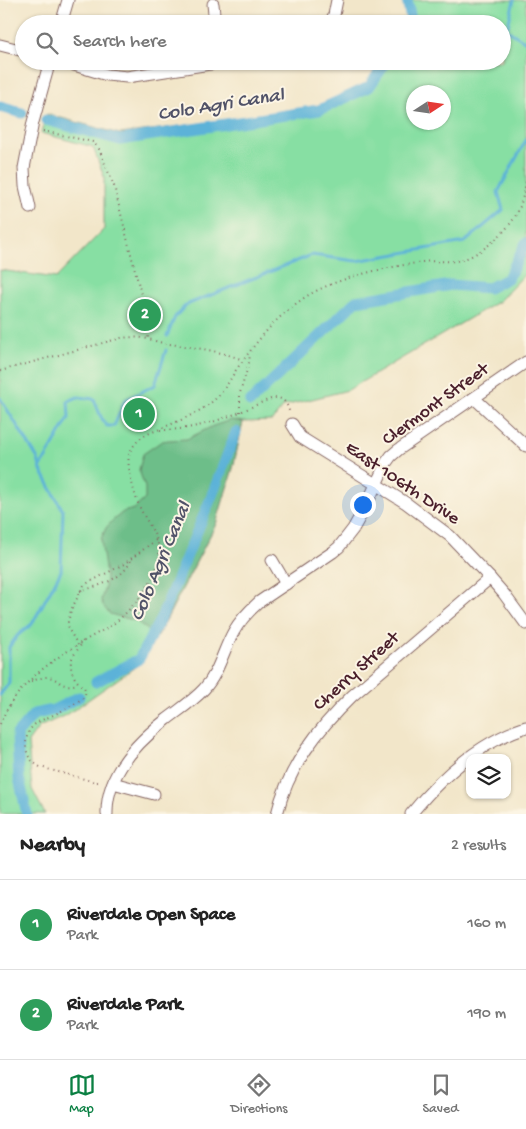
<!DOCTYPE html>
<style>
:root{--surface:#fff;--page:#f2f2f2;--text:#222;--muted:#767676;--line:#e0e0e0;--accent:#0b8043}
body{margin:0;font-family:"Gochi Hand",sans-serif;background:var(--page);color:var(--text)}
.controls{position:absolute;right:15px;bottom:15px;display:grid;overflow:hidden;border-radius:10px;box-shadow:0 1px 4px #0004}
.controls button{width:45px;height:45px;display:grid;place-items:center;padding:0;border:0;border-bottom:1px solid var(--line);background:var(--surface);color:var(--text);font:25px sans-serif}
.compass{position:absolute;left:406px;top:85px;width:45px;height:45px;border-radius:50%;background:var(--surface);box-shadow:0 1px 4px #0004;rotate:78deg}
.you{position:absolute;left:362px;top:504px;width:18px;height:18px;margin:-12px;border:4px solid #fff;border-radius:50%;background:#1a73e8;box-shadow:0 0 0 8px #1a73e833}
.badge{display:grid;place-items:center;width:32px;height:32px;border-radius:50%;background:var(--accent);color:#fff;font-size:16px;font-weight:700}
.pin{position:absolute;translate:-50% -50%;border:2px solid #fff;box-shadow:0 1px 5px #0006}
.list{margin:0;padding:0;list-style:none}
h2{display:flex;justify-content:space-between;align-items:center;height:65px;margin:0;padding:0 20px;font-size:21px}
h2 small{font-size:16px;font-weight:400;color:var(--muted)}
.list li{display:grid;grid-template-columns:32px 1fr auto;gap:15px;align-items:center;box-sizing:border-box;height:90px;padding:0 20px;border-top:1px solid var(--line)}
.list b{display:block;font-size:19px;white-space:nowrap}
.list p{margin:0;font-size:16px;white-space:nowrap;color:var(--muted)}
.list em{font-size:16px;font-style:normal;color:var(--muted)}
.icon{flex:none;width:28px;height:28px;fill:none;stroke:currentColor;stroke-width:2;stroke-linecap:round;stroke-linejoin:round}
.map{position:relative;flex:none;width:526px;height:814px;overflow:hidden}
.search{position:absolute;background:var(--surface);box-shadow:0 1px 4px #0004;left:15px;right:15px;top:15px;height:55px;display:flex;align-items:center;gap:12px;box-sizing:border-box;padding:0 18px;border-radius:28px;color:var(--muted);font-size:19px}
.sheet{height:245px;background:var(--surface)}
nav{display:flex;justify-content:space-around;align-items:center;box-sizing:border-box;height:70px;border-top:1px solid var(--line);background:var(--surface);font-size:14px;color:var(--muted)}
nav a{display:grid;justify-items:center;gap:2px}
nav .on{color:var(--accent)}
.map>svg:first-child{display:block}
</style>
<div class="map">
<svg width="526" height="814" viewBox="0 0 526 814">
<rect width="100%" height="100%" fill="#fcf5e5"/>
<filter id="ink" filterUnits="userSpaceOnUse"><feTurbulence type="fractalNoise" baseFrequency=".02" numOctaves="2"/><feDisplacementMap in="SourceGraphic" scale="10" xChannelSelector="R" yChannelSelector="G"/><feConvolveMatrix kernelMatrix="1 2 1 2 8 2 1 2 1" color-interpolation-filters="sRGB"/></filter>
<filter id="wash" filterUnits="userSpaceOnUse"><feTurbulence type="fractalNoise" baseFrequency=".0096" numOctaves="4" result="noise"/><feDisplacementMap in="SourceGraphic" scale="20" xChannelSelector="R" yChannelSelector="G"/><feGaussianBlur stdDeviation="1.12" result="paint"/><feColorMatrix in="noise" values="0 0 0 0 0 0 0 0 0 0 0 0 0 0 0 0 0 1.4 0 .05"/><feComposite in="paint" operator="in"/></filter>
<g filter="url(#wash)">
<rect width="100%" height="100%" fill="#f2e6c9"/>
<path fill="#87dfa3" stroke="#687f67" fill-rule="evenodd" d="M403,0H526V273L499,301L348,390L284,406L272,421L243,422L233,468L216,524L161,630L142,662L68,714L39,727L28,742L32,789L45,814H0V270L56,278L104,229V177L93,147L41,133L47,114L120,134L319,108L367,83L381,61H502V24H405L407,20ZM414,92H444V122H414Z"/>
<path fill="#6dbe89" stroke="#5c6e5a" d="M231,420L243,422L233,468L216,524L157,637L136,621L110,614L104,607L101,600L105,587L106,576L101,539L106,528L112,521L123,512L134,509L145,499V487L139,470L143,454L162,441L169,440L187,439L213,426Z"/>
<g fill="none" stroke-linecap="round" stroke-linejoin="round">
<g stroke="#5cb2d8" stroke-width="3">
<path d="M514,0L507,30L526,42"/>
<path d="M167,336L175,317L186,305L312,255L356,261L465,242L503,210L498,192L526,140"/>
<path d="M0,398L38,459L40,468"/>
<path d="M0,695L9,683V647L18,635L32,624L61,571L63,511L40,468L69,418L68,401L78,397L94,399L101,417L107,426H114L125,400L155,385L166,350"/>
</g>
<g stroke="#5cb2d8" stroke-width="11">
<path d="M407,0L412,24"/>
<path d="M0,107L22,113"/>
<path d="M46,120L120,140L319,110L369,87L387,61"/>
<path d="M250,402L356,301L451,285L489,288L508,278L526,243"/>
<path d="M96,682L139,659L160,620L211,498L236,432"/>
<path d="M27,814L19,778L17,734L34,714L54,710L79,697"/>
</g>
</g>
</g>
<g filter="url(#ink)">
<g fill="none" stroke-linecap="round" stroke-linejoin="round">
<defs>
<g id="minor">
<path d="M213,4L215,24"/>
<path d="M61,24L68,0"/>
<path d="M330,24L334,15L337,0"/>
<path d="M0,45L24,51"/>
<path d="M61,61L107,75L127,77L229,61"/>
<path d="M30,208L25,186L24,168L33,122L50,61"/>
<path d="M474,398L526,446"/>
<path d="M292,424L300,437L406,503L450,536L490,578L504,594L526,624"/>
<path d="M272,560L286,584"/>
<path d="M113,783L154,794"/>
<path d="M107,814C106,774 136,743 166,720C179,710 193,701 204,689C219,673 223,650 234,631C240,620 249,611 259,602L333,552L339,547L353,529L366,506L386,463L391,456L398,450L526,362"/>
<path d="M277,814C288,767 318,729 352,696L490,578"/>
<path d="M411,814C441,777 480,742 526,727"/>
</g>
</defs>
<use href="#minor" stroke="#856562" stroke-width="13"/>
<g stroke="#856562" stroke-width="2" stroke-dasharray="1 4" stroke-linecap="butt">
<path d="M43,131L93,142L99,149L114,186L148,322L149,330L148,339"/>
<path d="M0,371L121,338C130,337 140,337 148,339C153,340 158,342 163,343C190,347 218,350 243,360"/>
<path d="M240,412V393L249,363L250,354"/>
<path d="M160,430C191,430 212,423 240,412C248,409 269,398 276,398C285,398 288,406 290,414"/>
<path d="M80,591C99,586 124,579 131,560"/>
<path d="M83,641C80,648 72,655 71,662C70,670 74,679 80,684C82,687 84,686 85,690C86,693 85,695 83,698C77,702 70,707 63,710C47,720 26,720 26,745C26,756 32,762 40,767L95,782H101"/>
<path d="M78,645L69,630L68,622L71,610L84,585L124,564L156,540"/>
<path d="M31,681C36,680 42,677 47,677C61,678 58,689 78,684"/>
<path d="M0,724C15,686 50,661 84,641C95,634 107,629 117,621C128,612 138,600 146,589C153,578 161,562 159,549C157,535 147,522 141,510C136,499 133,489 131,477C129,469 127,460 130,452C133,445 139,439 144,436C149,433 155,431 160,429C178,421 198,414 213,401C222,394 230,380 236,370C258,340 275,317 307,296C337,278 382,268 417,263C430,260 443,262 456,261C478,258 509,231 518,211C522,203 524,191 526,182"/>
</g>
<use href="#minor" stroke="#fff" stroke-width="11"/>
</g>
</g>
<g text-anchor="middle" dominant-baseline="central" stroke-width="4" stroke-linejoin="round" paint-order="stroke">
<g font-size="19" fill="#4a1f2b" stroke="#fcf5e5">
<text transform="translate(436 405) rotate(-36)">Clermont Street</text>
<text transform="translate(402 484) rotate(34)">East 106th Drive</text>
<text transform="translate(357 672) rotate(-42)">Cherry Street</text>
</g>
<g font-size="20" font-style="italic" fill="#505268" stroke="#fcf5e5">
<text transform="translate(221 106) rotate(-9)">Colo Agri Canal</text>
<text transform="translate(162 562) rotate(-67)">Colo Agri Canal</text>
</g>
</g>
</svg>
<div class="controls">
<button><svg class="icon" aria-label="layers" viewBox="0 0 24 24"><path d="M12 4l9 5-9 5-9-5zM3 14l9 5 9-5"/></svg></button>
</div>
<svg class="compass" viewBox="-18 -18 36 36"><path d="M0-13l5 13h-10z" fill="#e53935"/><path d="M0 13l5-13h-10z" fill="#767676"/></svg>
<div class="you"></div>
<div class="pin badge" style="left:139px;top:414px;background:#2e9e5b">1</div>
<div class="pin badge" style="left:145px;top:315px;background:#2e9e5b">2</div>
<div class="search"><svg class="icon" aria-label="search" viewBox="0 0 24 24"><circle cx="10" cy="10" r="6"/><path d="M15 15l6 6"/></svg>Search here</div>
</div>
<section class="sheet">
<h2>Nearby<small>2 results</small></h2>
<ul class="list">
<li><span class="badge" style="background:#2e9e5b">1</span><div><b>Riverdale Open Space</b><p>Park</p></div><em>160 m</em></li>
<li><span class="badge" style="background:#2e9e5b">2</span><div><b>Riverdale Park</b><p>Park</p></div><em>190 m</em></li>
</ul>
</section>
<nav>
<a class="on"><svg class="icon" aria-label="map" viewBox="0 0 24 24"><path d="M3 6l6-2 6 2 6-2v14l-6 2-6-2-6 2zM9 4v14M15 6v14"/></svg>Map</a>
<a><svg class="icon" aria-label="directions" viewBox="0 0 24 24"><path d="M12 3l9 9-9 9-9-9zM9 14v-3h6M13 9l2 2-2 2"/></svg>Directions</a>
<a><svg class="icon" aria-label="saved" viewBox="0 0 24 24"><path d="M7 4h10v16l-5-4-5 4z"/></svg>Saved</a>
</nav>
